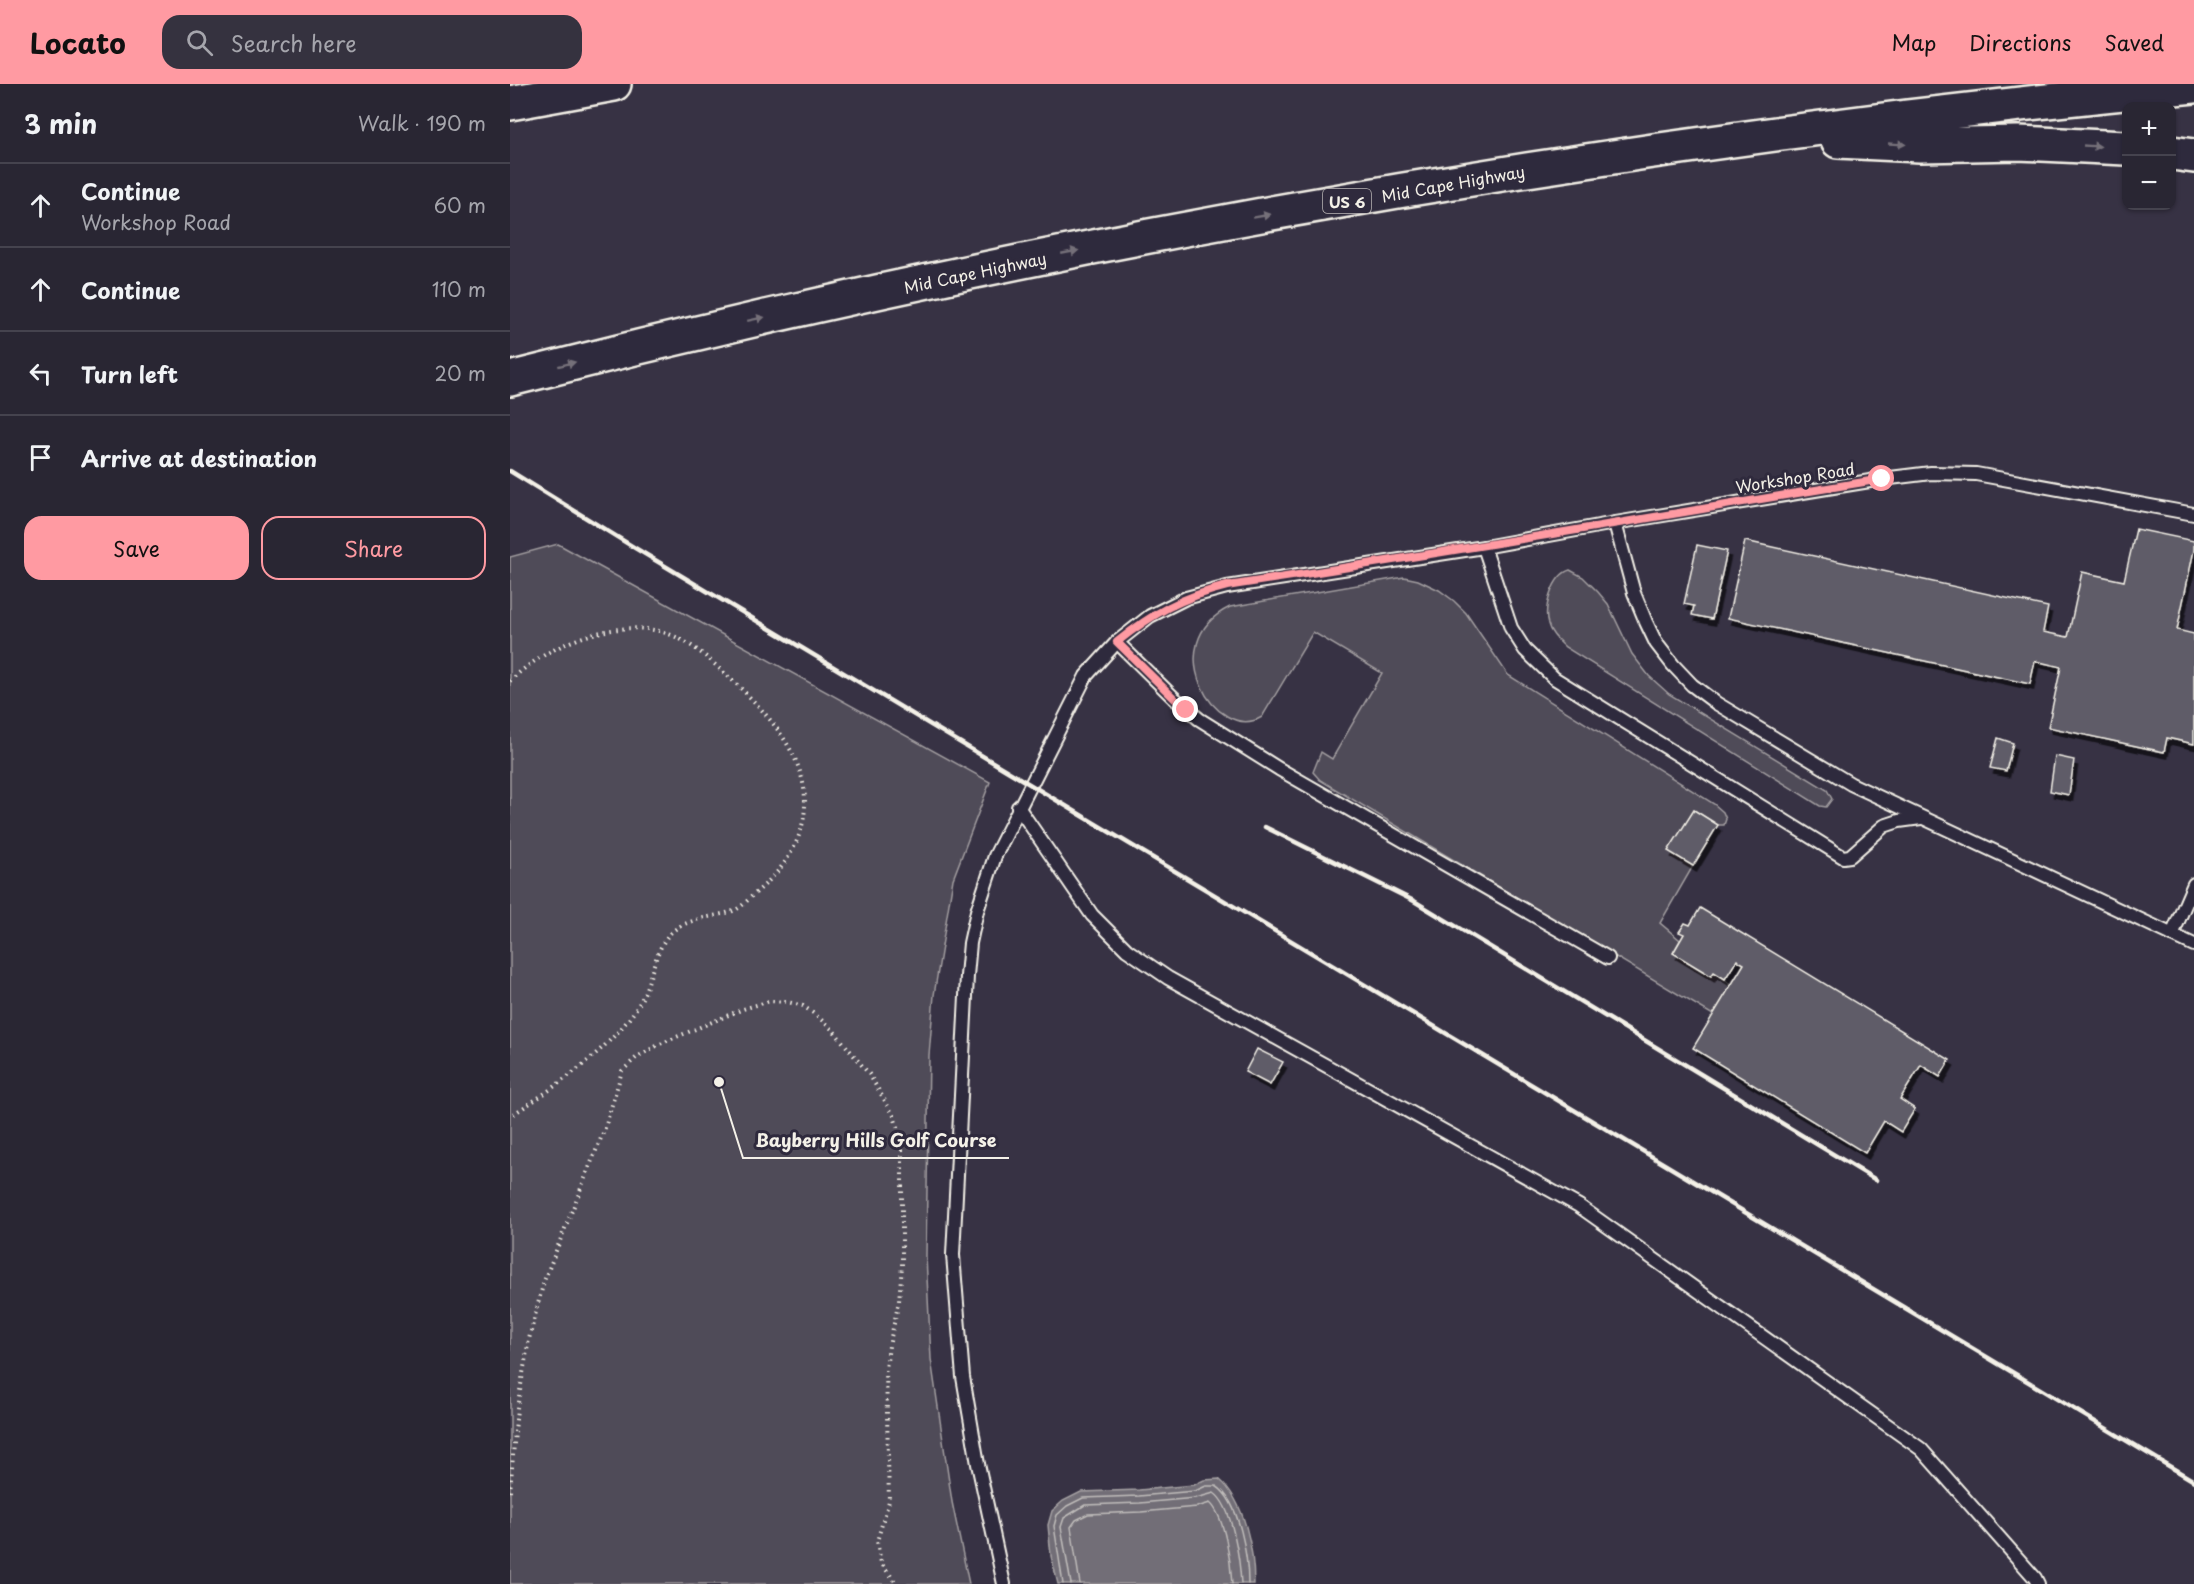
<!DOCTYPE html>
<meta charset="utf-8">
<style>
:root{--surface:#292633;--page:#35323f;--text:#f1f3f6;--muted:#a5a5ac;--line:#45434e;--accent:#ff9aa2}
body{margin:0;font-family:"Playpen Sans",sans-serif;background:var(--page);color:var(--text)}
.controls{position:absolute;right:18px;top:18px;display:grid;overflow:hidden;border-radius:12px;box-shadow:0 2px 4px #0004}
.controls button{width:54px;height:54px;display:grid;place-items:center;padding:0;border:0;border-bottom:2px solid var(--line);background:var(--surface);color:var(--text);font:30px sans-serif}
.stop{position:absolute;width:18px;height:18px;margin:-14px;border:4px solid #ff9aa2;border-radius:50%;background:#fff}
.stop.end{background:#ff9aa2;border-color:#fff;box-shadow:0 2px 6px #0008}
.list{margin:0;padding:0;list-style:none}
h2{display:flex;justify-content:space-between;align-items:center;height:78px;margin:0;padding:0 24px;font-size:26px}
h2 small{font-size:20px;font-weight:400;color:var(--muted)}
.list li{display:grid;grid-template-columns:39px 1fr auto;gap:18px;align-items:center;box-sizing:border-box;height:84px;padding:0 24px;border-top:2px solid var(--line)}
.list b{display:block;font-size:22px;white-space:nowrap}
.list p{margin:0;font-size:20px;white-space:nowrap;color:var(--muted)}
.list em{font-size:20px;font-style:normal;color:var(--muted)}
.actions{display:flex;gap:12px;padding:18px 24px}
.actions a{flex:1;padding:14px 0;border:2px solid var(--accent);border-radius:18px;text-align:center;font-size:21px;color:var(--accent)}
.actions .main{background:var(--accent);color:#111}
.icon{flex:none;width:33px;height:33px;fill:none;stroke:currentColor;stroke-width:2;stroke-linecap:round;stroke-linejoin:round}
.map{position:relative;flex:none;width:1684px;height:1500px;overflow:hidden}
header{display:flex;align-items:center;gap:36px;box-sizing:border-box;height:84px;padding:0 30px;background:var(--accent);color:#111}
header strong{font-size:28px}
nav{display:flex;gap:33px;margin-inline-start:auto;font-size:21px}
.search{width:420px;height:54px;background:var(--page);display:flex;align-items:center;gap:15px;box-sizing:border-box;padding:0 21px;border-radius:18px;color:var(--muted);font-size:22px}
main{display:flex}
aside{flex:1;background:var(--surface)}
.map>svg:first-child{display:block}
</style>
<header>
<strong>Locato</strong>
<div class="search"><svg class="icon" aria-label="search" viewBox="0 0 24 24"><circle cx="10" cy="10" r="6"/><path d="M15 15l6 6"/></svg>Search here</div>
<nav><a>Map</a><a>Directions</a><a>Saved</a></nav>
</header>
<main>
<aside>
<h2>3 min<small>Walk · 190 m</small></h2>
<ul class="list">
<li><svg class="icon" aria-label="ahead" viewBox="0 0 24 24"><path d="M12 20V5M6 11l6-6 6 6"/></svg><div><b>Continue</b><p>Workshop Road</p></div><em>60 m</em></li>
<li><svg class="icon" aria-label="ahead" viewBox="0 0 24 24"><path d="M12 20V5M6 11l6-6 6 6"/></svg><div><b>Continue</b></div><em>110 m</em></li>
<li><svg class="icon" aria-label="left" viewBox="0 0 24 24"><path d="M17 20v-9H6M10 6l-5 5 5 5"/></svg><div><b>Turn left</b></div><em>20 m</em></li>
<li><svg class="icon" aria-label="arrive" viewBox="0 0 24 24"><path d="M6 21V4h12l-3 4 3 4H6"/></svg><div><b>Arrive at destination</b></div></li>
</ul>
<div class="actions"><a class="main">Save</a><a>Share</a></div>
</aside>
<div class="map">
<svg width="1684" height="1500" viewBox="0 0 1684 1500">
<defs>
<filter id="shadow"><feDropShadow dx="3.5" dy="6" stdDeviation="0" flood-color="#0009"/></filter>
</defs>
<rect width="100%" height="100%" fill="#373244"/>
<filter id="ink" filterUnits="userSpaceOnUse"><feTurbulence type="fractalNoise" baseFrequency=".0167" numOctaves="2"/><feDisplacementMap in="SourceGraphic" scale="12" xChannelSelector="R" yChannelSelector="G"/><feConvolveMatrix kernelMatrix="1 2 1 2 8 2 1 2 1" color-interpolation-filters="sRGB"/></filter>
<g filter="url(#ink)">
<g fill="#504b59" stroke="#a29ea0" stroke-width="1.5">
<path d="M48,460L480,698L443,795L424,911L419,971L416,1172L421,1275L442,1418L459,1500H0V473Z"/>
<path d="M1060,486L1073,493L1088,508L1098,520L1122,570L1139,592L1159,610L1317,706L1322,715L1316,723L1310,722L1055,563C1048,556 1040,549 1038,540C1033,524 1043,491 1060,486Z"/>
<path d="M894,493L908,496L929,506L944,517L956,529L998,591L1204,720L1213,728L1216,735L1214,741H1208L1184,726L1159,767L1183,782L1150,839L1170,856L1163,869L1201,892L1204,888L1215,895L1221,902L1203,931L810,696L803,688L811,668L822,675L872,589L803,548L752,633C706,660 646,559 720,523Z"/>
</g>
<path fill="#726e77" stroke="#a6a2a4" stroke-width="1.5" d="M709,1395C735,1417 744,1467 744,1500H548L541,1472L538,1441L542,1427L553,1417L571,1408L629,1406L684,1401L694,1396Z"/>
<g fill="none" stroke-linecap="round" stroke-linejoin="round">
<g stroke="#c0bdbb" stroke-width="1.5">
<path d="M553,1500L544,1442L547,1431L557,1422L573,1414L629,1412L685,1407L696,1402H706C730,1417 738,1474 738,1500"/>
<path d="M561,1500L551,1443L554,1434L575,1421L630,1419L686,1414L704,1409C723,1422 730,1478 731,1500"/>
<path d="M570,1500L561,1443L566,1436L578,1430L631,1428L687,1423L700,1419C715,1432 721,1480 722,1500"/>
</g>
</g>
<g fill="#5f5c67" stroke="#f4f1e8" stroke-width="1.5" filter="url(#shadow)">
<path d="M1626,445L1684,457V466L1667,546L1684,550V660L1657,654L1654,668L1538,643L1551,583L1525,577L1520,600L1218,534L1235,457L1538,523L1533,548L1558,553L1572,488L1614,497Z"/>
<path d="M1187,461L1217,467L1202,535L1182,531L1184,522L1174,520Z"/>
<path d="M1488,654L1503,659L1496,687L1480,684Z"/>
<path d="M1545,672L1564,676L1559,711L1540,707Z"/>
<path d="M1184,726L1208,741L1183,782L1158,767Z"/>
<path d="M1190,824L1440,976L1430,993L1411,981L1390,1015L1405,1025L1391,1048L1374,1037L1355,1069L1183,964L1234,880L1227,876L1215,895L1204,888L1201,892L1163,869L1174,850L1169,848L1175,839L1180,841Z"/>
<path d="M747,965L773,978L760,1001L735,988Z"/>
</g>
<g fill="none" stroke-linecap="round" stroke-linejoin="round">
<defs>
<g id="service">
<path d="M1105,439L1124,509L1136,538L1146,559L1163,581L1182,601L1206,619L1341,700L1684,861"/>
<path d="M974,463L1001,544L1015,566L1044,594L1333,773L1340,772L1374,742L1389,737L1411,734"/>
<path d="M607,558L664,614L689,635L769,685L1098,874"/>
<path d="M508,723L582,831L617,866L658,894L1069,1122L1411,1365L1525,1494L1528,1500"/>
<path d="M1662,851L1684,800"/>
<path d="M494,1500L468,1380L453,1293L443,1171L457,892L460,859L467,827L485,772L576,592L607,558L640,532L676,514L717,503L974,463L1105,439L1372,395L1421,389L1466,390L1684,430"/>
</g>
<g id="motorway">
<path d="M0,19L104,0"/>
<path d="M1328,57L1410,61L1508,59L1616,64"/>
<path d="M1662,69L1684,72"/>
<path d="M0,295C552,154 1117,56 1684,2"/>
</g>
</defs>
<use href="#service" stroke="#f4f1e8" stroke-width="16"/>
<use href="#motorway" stroke="#f4f1e8" stroke-width="38"/>
<g stroke="#f4f1e8" stroke-width="4" stroke-dasharray="1.5 4.5" stroke-linecap="butt">
<path d="M0,597C35,563 95,537 144,546C174,551 198,574 220,594C263,634 314,689 288,754C279,778 261,796 241,813C236,818 230,824 223,827C202,834 172,834 157,853C143,872 141,899 129,920C104,963 42,1006 0,1032"/>
<path d="M0,1408L7,1324L19,1255L34,1197L95,1044L112,987L127,973L150,960L233,925L260,917L278,918L293,922L306,931L324,947L359,990L384,1032L392,1059V1182L389,1217L379,1262L376,1285L379,1417L367,1457L371,1479L387,1500"/>
</g>
<use href="#service" stroke="#2f2a3d" stroke-width="12"/>
<use href="#motorway" stroke="#2f2a3d" stroke-width="33"/>
<g stroke="#f4f1e8" stroke-width="4.5">
<path d="M0,387L125,464L1684,1397"/>
<path d="M755,743L904,817L1366,1096"/>
</g>
</g>
<defs><path id="oneway-solid" d="M-6-.8H1V-3.2L6.5 0L1 3.2V.8H-6Z" transform="scale(1.5)"/></defs>
<g fill="#747079">
<use href="#oneway-solid" transform="translate(1387 60) rotate(3)"/>
<use href="#oneway-solid" transform="translate(1582 62) rotate(3)"/>
<use href="#oneway-solid" transform="translate(752 132) rotate(-10)"/>
<use href="#oneway-solid" transform="translate(560 168) rotate(-11)"/>
<use href="#oneway-solid" transform="translate(246 235) rotate(-12)"/>
<use href="#oneway-solid" transform="translate(57 280) rotate(-14)"/>
</g>
</g>
<g fill="none" stroke-linecap="round" stroke-linejoin="round" filter="url(#ink)">
<path stroke="#ff9aa2" stroke-width="8" d="M676,626L607,558C643,529 672,513 717,502C936,469 1154,431 1372,395"/>
</g>
<g text-anchor="middle" dominant-baseline="central" stroke-width="6" stroke-linejoin="round" paint-order="stroke">
<rect fill="#2f2a3d" stroke="#b9b5b5" stroke-width="1.5" x="813" y="105" width="48" height="24" rx="4.5"/>
<g font-size="15" font-weight="bold" fill="#f4f1e8">
<text x="837" y="117">US 6</text>
</g>
<g font-size="16" fill="#f4f1e8" stroke="#2f2a3d">
<text transform="translate(943 99) rotate(-10)">Mid Cape Highway</text>
<text transform="translate(465 188) rotate(-12)">Mid Cape Highway</text>
<text transform="translate(1285 393) rotate(-9)">Workshop Road</text>
</g>
</g>
<path fill="none" stroke="#f4f1e8" stroke-width="2" d="M209 998L233 1074H499"/>
<circle fill="#f4f1e8" stroke="#2f2a3d" stroke-width="2" cx="209" cy="998" r="6"/>
<g font-size="18" text-anchor="middle" font-weight="bold" fill="#f4f1e8" stroke="#2f2a3d" stroke-width="6" stroke-linejoin="round" paint-order="stroke">
<text x="366" y="1063">Bayberry Hills Golf Course</text>
</g>
</svg>
<div class="controls">
<button>+</button>
<button>−</button>
</div>
<div class="stop" style="left:1372px;top:395px"></div>
<div class="stop end" style="left:676px;top:626px"></div>
</div>
</main>
